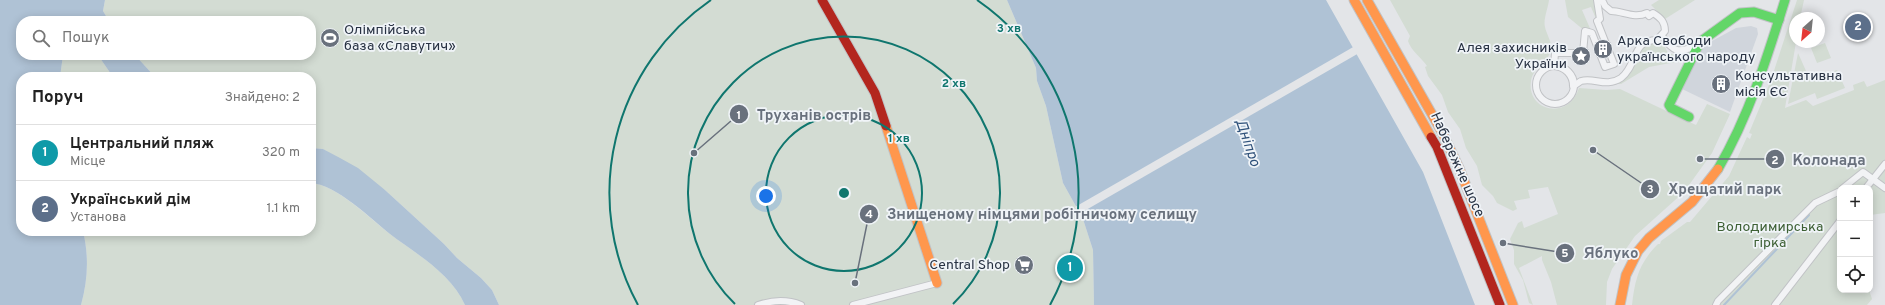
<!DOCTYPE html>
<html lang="uk">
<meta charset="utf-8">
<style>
:root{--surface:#fff;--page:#f2f2f2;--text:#222;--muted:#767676;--line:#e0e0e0;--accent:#ea580c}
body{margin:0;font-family:Overpass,sans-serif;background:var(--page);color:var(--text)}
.controls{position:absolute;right:12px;bottom:12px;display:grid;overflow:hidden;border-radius:8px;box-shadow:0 2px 10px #0003}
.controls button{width:36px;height:36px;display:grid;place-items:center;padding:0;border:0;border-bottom:1px solid var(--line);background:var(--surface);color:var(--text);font:20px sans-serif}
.compass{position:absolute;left:1789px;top:12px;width:36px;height:36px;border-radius:50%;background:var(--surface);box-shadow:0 2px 10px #0003;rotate:207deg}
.you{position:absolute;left:766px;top:196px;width:14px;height:14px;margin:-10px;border:3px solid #fff;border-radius:50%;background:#1a73e8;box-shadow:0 0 0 6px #1a73e833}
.badge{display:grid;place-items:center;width:26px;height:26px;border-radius:50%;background:var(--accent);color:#fff;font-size:13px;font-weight:700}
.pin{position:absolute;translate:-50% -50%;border:2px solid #fff;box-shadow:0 1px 4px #0006}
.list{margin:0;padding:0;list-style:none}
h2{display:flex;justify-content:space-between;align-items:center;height:52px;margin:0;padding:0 16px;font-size:17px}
h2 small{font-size:13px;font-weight:400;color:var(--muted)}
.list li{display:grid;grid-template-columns:26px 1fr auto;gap:12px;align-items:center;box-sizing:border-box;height:56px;padding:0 16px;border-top:1px solid var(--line)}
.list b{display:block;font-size:15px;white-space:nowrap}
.list p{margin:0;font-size:13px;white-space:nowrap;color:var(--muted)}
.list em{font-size:13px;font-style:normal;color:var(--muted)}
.icon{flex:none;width:22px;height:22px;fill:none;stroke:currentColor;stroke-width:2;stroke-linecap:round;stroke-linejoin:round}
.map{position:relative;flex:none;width:1885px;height:305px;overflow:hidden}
.search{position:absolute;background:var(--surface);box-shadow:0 2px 10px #0003;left:16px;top:16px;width:300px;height:44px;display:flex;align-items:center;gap:10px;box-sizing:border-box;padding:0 14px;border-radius:16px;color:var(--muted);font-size:15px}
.panel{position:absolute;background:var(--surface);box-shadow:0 2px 10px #0003;left:16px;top:72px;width:300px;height:164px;border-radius:16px}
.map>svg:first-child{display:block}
</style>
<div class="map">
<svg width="1885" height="305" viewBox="0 0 1885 305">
<rect width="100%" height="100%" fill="#e3e5e8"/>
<path fill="#d0d5dc" d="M1751,26L1757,28L1758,34L1730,112L1682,89L1686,76L1701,47L1736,28Z"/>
<g fill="#d3dcd3">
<path d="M105,0H1007L1036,68L1037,81L1046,106L1063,183L1083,219L1093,250L1094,305H499L492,290L481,278L457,258L444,244L385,190L323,149L311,148V77H155L135,55H311V21H109L103,11Z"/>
<path d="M1390,0H1549C1548,8 1543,20 1545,27C1546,33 1552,42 1551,48C1550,63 1533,66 1531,81C1526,110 1568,122 1579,88L1606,90L1620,89L1696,125L1707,104L1730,114L1712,153L1684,192L1635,236L1612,269L1607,282L1606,305H1557L1551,282L1542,260V256L1519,268L1533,305L1529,303L1523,280L1514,264V250L1510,239L1518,223L1522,221L1524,228L1558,214L1548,187L1528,190L1530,198L1514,201L1517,209L1513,211L1497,203L1493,196L1482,185L1477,166L1466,148L1460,129L1448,112L1442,95L1428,76L1425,67L1427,66C1422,58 1411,51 1408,41L1410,36Z"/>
<path d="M1565,0H1597L1600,19L1597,21L1591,7L1582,10L1592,33L1585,31L1568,17Z"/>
<path d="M1659,0H1695L1665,19L1651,5Z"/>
<path d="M1797,0H1804L1800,18H1795L1796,42L1785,108L1806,100L1813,106L1854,90L1853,85L1864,81L1867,87L1885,80V213L1870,215V188H1840V290H1869L1872,299L1867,305H1632C1635,279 1639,263 1658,244H1660L1661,241L1687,222H1690L1729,176L1747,137L1750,139L1752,134L1749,133L1771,80Z"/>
<path d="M1657,40L1664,45L1668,53L1675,55L1676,62L1649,67L1621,84H1607L1619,79L1639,47Z"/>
<path d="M1825,43L1831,58L1817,63L1811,48Z"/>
<path d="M1798,53L1810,80L1837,70L1845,88L1817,99L1815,93L1788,104Z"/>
<path d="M63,55H98L113,77H60Z"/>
<path d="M311,183C337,185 369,218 390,234C416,254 451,273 465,305H81C88,280 89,256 83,231H311Z"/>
</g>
<g fill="#afc2d5">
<path d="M0,0H105L103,11L109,21H21V55H63L60,77H21V231H83C89,256 88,280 81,305H0Z"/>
<path d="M1007,0H1326L1423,172L1475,305H1094L1093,250L1083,219L1063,183L1046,106L1037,81L1036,68Z"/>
<path d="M98,55H135L155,77H113Z"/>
<path d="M311,148L323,149L340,158L358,168L385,190L444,244L457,258L481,278L492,290L499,305H465C451,273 416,254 390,234C370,218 337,185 311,183Z"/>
</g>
<path fill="#e3e5e8" d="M1355,46L1359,53L1079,214L1075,207Z"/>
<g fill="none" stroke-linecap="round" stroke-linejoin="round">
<path stroke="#afc2d5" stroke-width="2" d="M1724,305L1809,215"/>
<defs>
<g id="street">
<path d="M1597,0L1600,19L1597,21L1614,64L1605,67L1592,33L1585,31L1583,53H1555L1554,66C1565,67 1573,75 1573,86C1576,85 1579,82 1581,81C1594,77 1606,88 1621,78C1638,65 1631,40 1657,40L1665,31C1665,22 1661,18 1653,13L1649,16L1647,13C1634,19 1623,11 1611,11L1605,6L1602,0"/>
<path d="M1662,36C1675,53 1677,53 1697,46"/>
<circle cx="1555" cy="85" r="19"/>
<path d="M1843,188L1863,172L1885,188"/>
<path d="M1866,188L1885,164"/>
<path d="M758,305C773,300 786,299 801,305"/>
<path d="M853,305L937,283"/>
<path d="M1716,305L1718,301L1815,203L1840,191"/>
<path d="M1775,305L1840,221"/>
</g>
<g id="fast">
<path d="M1689,117L1671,108L1669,105L1700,42L1740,13L1754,12L1779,20"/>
<path d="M1718,169C1749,116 1767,58 1785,0"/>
</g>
<g id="slow">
<path d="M1354,0L1431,137"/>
<path d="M1367,0L1442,132L1459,168L1513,305"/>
<path d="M886,126L937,283"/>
<path d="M1620,305L1626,275L1638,251L1649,238L1692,202L1718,169"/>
</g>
<g id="jam">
<path d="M822,0L875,93L886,126"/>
<path d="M1431,137L1437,147L1500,305"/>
</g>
</defs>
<use href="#street" stroke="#c1c3c6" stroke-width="8"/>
<use href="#fast" stroke="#c1c3c6" stroke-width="11"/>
<use href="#slow" stroke="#c1c3c6" stroke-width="11"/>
<use href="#jam" stroke="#c1c3c6" stroke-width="11"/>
<use href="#street" stroke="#f2f3f5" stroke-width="6"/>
<use href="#fast" stroke="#63d668" stroke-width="9"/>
<use href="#slow" stroke="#ff974d" stroke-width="9"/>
<use href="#jam" stroke="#b3261e" stroke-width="9"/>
</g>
<g fill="none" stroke="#0f766e" stroke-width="2">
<circle cx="844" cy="193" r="78"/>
<path d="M735 304A156 156 0 1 1 953 304"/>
<path d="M638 305A234 234 0 0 1 711 0M977 0A234 234 0 0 1 1050 305"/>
</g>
<defs>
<symbol id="stadium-disc" viewBox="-11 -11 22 22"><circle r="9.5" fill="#69717d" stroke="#f0f4f8"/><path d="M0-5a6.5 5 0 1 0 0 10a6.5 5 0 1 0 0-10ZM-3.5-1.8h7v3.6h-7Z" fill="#fff"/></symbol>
<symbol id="building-disc" viewBox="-11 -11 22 22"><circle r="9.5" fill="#69717d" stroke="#f0f4f8"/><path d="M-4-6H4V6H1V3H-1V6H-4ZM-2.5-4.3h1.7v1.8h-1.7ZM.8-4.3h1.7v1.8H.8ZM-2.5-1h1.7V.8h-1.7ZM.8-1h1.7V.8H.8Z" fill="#fff"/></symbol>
<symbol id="sight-disc" viewBox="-11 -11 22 22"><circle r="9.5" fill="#69717d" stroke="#f0f4f8"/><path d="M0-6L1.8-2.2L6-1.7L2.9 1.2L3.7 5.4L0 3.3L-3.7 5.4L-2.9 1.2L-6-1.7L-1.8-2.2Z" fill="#fff"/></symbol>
<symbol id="supermarket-disc" viewBox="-11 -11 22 22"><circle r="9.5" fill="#69717d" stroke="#f0f4f8"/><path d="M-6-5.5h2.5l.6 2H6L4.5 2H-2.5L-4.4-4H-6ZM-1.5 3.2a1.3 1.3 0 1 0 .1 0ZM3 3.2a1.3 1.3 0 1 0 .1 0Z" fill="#fff"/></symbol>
</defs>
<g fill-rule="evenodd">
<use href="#stadium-disc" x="319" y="27" width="22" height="22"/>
<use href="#building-disc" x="1592" y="38" width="22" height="22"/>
<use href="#sight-disc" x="1570" y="45" width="22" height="22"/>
<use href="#building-disc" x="1710" y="73" width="22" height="22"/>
<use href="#supermarket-disc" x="1013" y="254" width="22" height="22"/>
</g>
<g text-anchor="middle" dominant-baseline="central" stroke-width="3.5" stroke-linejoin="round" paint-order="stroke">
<g font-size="14" fill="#283243" stroke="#f0f4f8" text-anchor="start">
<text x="344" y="30">Олімпійська<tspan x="344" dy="16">база «Славутич»</tspan></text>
<text x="1617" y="41">Арка Свободи<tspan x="1617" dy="16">українського народу</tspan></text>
<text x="1567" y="48" text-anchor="end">Алея захисників<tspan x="1567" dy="16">України</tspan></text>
<text x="1735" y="76">Консультативна<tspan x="1735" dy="16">місія ЄС</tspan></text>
<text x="1010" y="265" text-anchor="end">Central Shop</text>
</g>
<g font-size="14" fill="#283243" stroke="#f0f4f8">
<text transform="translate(1457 165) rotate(66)">Набережне шосе</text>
</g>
<g font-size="14" fill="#3d6034" stroke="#f0f4f8">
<text x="1770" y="227">Володимирська<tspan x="1770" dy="16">гірка</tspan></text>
</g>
<g font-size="15" font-style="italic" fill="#2f517a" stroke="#f0f4f8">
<text transform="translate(1247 143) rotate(71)">Дніпро</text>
</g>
</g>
<circle cx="844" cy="193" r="6" fill="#0f766e" stroke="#f0f4f8" stroke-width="2"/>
<g font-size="12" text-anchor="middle" font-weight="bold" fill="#0f766e" stroke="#f0f4f8" stroke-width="3.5" stroke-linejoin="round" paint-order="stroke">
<text x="1009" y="32">3 хв</text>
<text x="954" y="87">2 хв</text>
<text x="899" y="142">1 хв</text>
</g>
<path fill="none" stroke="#69717d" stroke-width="1.5" d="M694 153L739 114M1700 159L1775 159M1593 150L1650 189M855 283L869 214M1503 243L1565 253"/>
<g fill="#69717d" stroke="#f0f4f8" stroke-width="1.5">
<circle cx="694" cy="153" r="4"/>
<circle cx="1700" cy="159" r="4"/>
<circle cx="1593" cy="150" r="4"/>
<circle cx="855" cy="283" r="4"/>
<circle cx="1503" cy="243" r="4"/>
<circle cx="739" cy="114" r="10"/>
<circle cx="1775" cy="159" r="10"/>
<circle cx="1650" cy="189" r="10"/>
<circle cx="869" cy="214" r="10"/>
<circle cx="1565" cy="253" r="10"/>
</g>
<g font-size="12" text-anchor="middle" font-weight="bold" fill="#fff">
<text x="739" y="119">1</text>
<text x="1775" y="164">2</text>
<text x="1650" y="193">3</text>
<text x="869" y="218">4</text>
<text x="1565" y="257">5</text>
</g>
<g font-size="15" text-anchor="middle" font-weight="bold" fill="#69717d" stroke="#f0f4f8" stroke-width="3.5" stroke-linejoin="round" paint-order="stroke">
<text x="814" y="120">Труханів острів</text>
<text x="1829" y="165">Колонада</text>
<text x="1725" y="194">Хрещатий парк</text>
<text x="1042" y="219">Знищеному німцями робітничому селищу</text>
<text x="1611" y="258">Яблуко</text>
</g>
</svg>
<div class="controls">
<button>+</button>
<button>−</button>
<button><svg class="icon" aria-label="locate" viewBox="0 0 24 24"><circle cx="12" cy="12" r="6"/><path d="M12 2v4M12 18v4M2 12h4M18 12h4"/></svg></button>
</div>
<svg class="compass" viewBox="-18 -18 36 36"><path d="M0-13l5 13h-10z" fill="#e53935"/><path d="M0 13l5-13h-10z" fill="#767676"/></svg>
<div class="you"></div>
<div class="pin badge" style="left:1070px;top:268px;background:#0f9aa8">1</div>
<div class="pin badge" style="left:1858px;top:27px;background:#5c6f8a">2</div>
<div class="search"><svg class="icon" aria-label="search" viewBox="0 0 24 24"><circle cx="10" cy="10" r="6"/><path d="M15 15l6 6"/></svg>Пошук</div>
<section class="panel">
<h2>Поруч<small>Знайдено: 2</small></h2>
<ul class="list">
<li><span class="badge" style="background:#0f9aa8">1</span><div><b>Центральний пляж</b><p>Місце</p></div><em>320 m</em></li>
<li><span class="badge" style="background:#5c6f8a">2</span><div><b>Український дім</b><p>Установа</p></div><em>1.1 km</em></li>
</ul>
</section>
</div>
